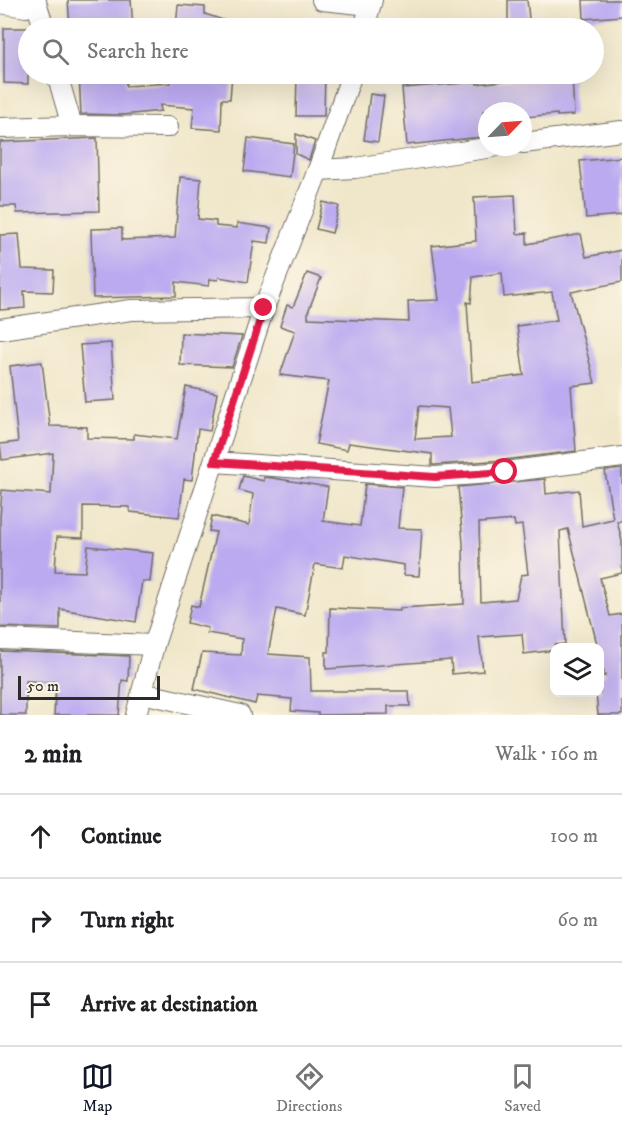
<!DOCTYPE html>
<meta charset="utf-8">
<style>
:root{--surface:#fff;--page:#f6f6f6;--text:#202124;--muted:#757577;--line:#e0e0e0;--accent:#111827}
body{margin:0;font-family:"IM FELL DW Pica",serif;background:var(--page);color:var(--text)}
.controls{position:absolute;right:18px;bottom:18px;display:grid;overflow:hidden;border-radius:12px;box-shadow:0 6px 24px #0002}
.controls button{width:54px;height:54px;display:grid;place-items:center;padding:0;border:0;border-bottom:2px solid var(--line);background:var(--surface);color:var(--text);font:30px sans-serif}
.compass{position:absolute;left:478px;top:102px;width:54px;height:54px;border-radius:50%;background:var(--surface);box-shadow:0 6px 24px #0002;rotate:65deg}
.scale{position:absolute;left:18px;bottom:15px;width:142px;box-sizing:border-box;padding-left:6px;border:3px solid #2b2b2b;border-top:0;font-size:16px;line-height:21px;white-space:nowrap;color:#2b2b2b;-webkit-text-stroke:4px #fcf5e5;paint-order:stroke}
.stop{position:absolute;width:18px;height:18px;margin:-14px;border:4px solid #e11d48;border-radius:50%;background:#fff}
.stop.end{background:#e11d48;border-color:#fff;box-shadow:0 2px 6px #0008}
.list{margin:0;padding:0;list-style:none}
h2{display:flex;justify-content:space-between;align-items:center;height:78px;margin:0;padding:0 24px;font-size:26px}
h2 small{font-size:20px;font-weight:400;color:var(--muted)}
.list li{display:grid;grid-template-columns:39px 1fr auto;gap:18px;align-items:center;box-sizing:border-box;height:84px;padding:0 24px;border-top:2px solid var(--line)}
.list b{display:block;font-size:22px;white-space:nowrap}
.list em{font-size:20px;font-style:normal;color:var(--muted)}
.icon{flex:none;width:33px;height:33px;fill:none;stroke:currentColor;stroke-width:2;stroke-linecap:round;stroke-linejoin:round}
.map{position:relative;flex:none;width:622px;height:715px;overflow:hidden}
.search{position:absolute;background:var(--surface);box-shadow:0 6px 24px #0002;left:18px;right:18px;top:18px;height:66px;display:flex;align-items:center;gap:15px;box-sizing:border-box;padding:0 21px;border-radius:33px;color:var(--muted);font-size:22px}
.sheet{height:330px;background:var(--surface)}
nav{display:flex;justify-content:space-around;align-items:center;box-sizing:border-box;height:84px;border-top:2px solid var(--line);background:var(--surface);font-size:16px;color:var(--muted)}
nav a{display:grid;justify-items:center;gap:3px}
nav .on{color:var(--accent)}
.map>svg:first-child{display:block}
</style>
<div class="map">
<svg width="622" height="715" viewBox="0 0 622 715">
<rect width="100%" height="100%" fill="#fcf5e5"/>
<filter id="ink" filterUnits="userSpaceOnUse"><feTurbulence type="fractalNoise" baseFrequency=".0167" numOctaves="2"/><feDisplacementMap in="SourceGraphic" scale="12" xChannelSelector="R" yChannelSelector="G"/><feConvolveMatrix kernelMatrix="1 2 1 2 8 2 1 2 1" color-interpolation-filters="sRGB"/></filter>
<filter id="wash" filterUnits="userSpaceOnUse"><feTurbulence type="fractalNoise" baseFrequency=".008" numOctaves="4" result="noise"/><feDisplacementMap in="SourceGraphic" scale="24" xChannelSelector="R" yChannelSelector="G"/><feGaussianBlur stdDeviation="1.35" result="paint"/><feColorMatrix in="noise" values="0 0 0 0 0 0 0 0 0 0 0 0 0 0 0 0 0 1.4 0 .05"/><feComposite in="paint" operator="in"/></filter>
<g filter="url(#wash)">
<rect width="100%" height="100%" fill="#f0e7ca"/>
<g id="blocks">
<g fill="#bcaaf1" fill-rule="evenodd">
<path d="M68,0H131L133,28H70Z"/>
<path d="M508,0H527L530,28H508Z"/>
<path d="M583,0H622V16L584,19Z"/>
<path d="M178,5L205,7V14L241,26V28H176Z"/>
<path d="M4,28H28V84L4,83Z"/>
<path d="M79,74H125L126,86L170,83L171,77L186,78V74H232L230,99H222L221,130L192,128L194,108L160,105L161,111L122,115L81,114Z"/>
<path d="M297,74H325L324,116H296Z"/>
<path d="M554,74H572L574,115L557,116V114L525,117L524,111H483L482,137L407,145L402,88L477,82V84L521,79V78Z"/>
<path d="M370,94L384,96L378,142L364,140Z"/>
<path d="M296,134L315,141L309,160L296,154Z"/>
<path d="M97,138L99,211L17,213L16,206H0V142Z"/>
<path d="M248,138L294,144L290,177L244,171Z"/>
<path d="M622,157V215L586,218L580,161Z"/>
<path d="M180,177L201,179L198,219L216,221V226L237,228V223L271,228L269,243L254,241L248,282L219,277L218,280L210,279L209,286L176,282V296L93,298L91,229L122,228V240L175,238Z"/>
<path d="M515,195L517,234L527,233V244L581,234L586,257L622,250V282L571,292L595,383L571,386L576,451L504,460L435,465H432V454L349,443L347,450L316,444L329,381L280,375L295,331L280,326L287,305L293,307L307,273L321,278L308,312V318L409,322L408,301L439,300L432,246L476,241L474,197ZM502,273L504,297L552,292L557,320L517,326L524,375L472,382L467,302L471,303L473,277ZM419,406L448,408L451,437L415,439Z"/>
<path d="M323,202L339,206L332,233L316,229Z"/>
<path d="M19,234L22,269L54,270L53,292L24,291L25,308L0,310V235Z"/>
<path d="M181,333L242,336L232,367L180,365Z"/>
<path d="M111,343L115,400L85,402L80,345Z"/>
<path d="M42,362L50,426L87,427V438L134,439V434L177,439L186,387L217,393L210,431L198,429L192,480L184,479L179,517L130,512V507L83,506V538L57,537L55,571L85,572L88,546L153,553L150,582L142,581L136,622L60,609V629L0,627V517L2,490L51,494L53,453L2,460L0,444L18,442L10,366Z"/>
<path d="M622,469V521H617L622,541V573L600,578L610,616L622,614V715H598L596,693H600V676H605L568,529L560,531L565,644L555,645V650L524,654L522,634L479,637L483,671L452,674L451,660L326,669V652H329L330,608L400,611V608L464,604L463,543L458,487L545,479L546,494L579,490L582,526L613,519L605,471ZM514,520L515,526L522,525L528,574L521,575L516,599L481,602L479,523Z"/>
<path d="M243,476L264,481V477L273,478L328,487L323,521L360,526L365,484L402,487L398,528L422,529L419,576L404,575V565L345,555L343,568L315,564L305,615L277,609L268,654L310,657L311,691H409L410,706H388V714L318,715V713L291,711L292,699L257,696L255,704L194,689L202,653L241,655L242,639L207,633L208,628L187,623L191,605L199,607L216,532L209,531L212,516L249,525L253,494L239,490Z"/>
<path d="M0,651L129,656L128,681L122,680L119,715H54L56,682L26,681V715H0Z"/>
</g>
</g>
</g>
<g filter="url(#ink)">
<use href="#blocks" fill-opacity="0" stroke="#706d63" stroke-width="1.5"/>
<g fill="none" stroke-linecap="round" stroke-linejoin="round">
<defs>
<g id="street">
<path d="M322,0L370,5"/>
<path d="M36,2L44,28"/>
<path d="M0,3L26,7L36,2L35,0"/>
<path d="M364,28L372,0"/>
<path d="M57,74L72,126"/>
<path d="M0,128L72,126L168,127"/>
<path d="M523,143L622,131"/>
<path d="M318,170L355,168L493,147"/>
<path d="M0,329L131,310L264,308"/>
<path d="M214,462L435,477L505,472L622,457"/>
<path d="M0,639L154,645"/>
<path d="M142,693L240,715"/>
<path d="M136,715L154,645L264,308L318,170L352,74"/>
</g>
</defs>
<use href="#street" stroke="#706d63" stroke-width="22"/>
<use href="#street" stroke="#fff" stroke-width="20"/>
</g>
</g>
<g fill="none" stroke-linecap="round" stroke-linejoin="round" filter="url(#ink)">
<path stroke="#e11d48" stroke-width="8" d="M264,308L214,462L435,477L505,472"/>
</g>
</svg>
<div class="controls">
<button><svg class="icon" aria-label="layers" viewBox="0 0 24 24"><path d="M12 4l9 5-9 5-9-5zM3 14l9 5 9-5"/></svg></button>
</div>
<svg class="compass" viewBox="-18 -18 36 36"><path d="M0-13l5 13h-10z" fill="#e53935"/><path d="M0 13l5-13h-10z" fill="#757577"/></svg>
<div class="scale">50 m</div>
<div class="stop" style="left:505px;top:472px"></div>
<div class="stop end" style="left:264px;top:308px"></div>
<div class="search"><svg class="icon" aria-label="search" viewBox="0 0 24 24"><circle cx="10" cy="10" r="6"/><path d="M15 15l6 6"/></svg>Search here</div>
</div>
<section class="sheet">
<h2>2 min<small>Walk · 160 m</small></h2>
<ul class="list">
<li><svg class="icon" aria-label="ahead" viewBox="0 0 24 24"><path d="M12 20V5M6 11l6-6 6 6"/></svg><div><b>Continue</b></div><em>100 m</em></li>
<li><svg class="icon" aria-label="right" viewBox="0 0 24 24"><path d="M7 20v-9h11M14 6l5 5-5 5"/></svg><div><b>Turn right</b></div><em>60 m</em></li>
<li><svg class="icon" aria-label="arrive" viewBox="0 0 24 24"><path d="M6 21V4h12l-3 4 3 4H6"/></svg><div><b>Arrive at destination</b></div></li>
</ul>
</section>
<nav>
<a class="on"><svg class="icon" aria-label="map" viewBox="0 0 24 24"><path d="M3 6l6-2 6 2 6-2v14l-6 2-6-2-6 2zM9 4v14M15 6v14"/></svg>Map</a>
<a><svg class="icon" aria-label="directions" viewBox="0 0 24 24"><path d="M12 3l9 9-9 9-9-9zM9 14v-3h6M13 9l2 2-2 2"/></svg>Directions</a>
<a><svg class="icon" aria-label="saved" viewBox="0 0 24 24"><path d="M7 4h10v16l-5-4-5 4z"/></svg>Saved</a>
</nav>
